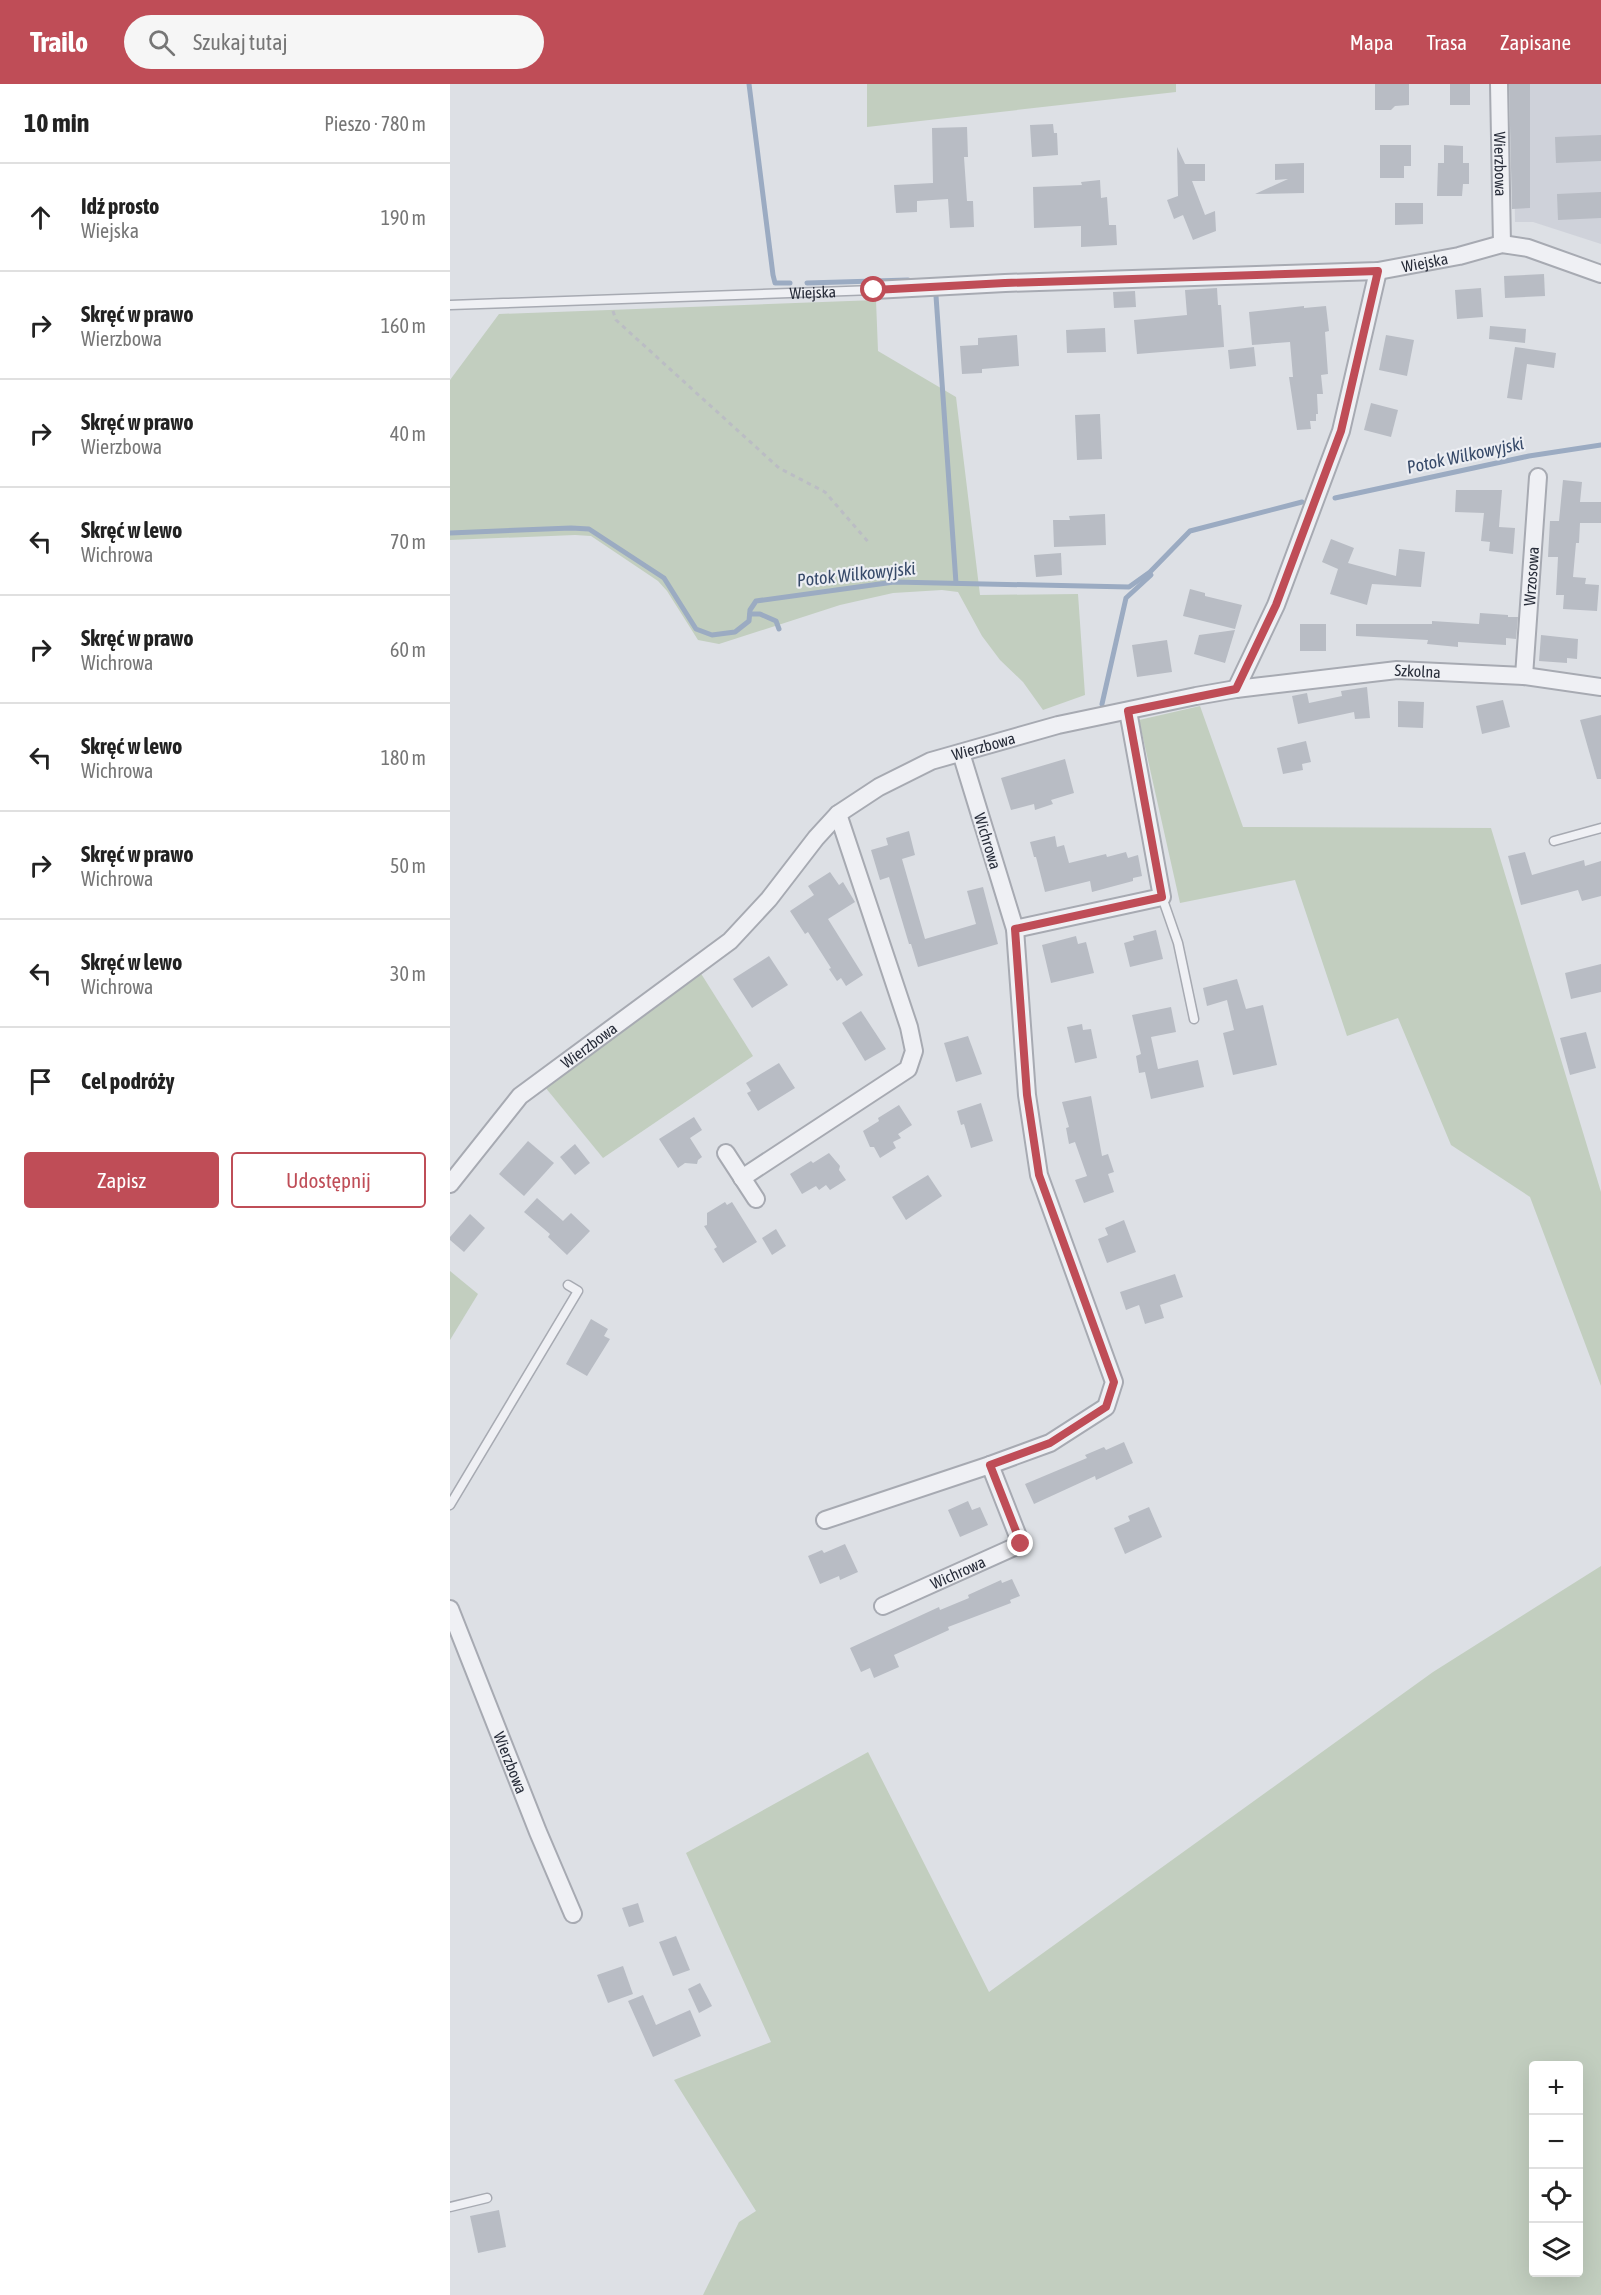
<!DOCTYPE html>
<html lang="pl">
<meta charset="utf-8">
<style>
:root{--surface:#fff;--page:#f6f6f6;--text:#222;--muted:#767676;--line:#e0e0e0;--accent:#bf4d57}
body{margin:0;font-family:"Asap Condensed",sans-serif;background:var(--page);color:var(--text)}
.controls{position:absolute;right:18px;bottom:18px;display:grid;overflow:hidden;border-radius:6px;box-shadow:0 6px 24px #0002}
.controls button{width:54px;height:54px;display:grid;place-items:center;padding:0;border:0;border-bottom:2px solid var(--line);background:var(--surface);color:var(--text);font:30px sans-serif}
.stop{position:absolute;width:18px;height:18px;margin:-14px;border:4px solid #bf4d57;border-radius:50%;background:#fff}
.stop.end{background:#bf4d57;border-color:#fff;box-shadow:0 2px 6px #0008}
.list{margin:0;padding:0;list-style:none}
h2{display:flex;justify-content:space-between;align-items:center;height:78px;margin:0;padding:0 24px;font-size:26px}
h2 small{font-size:20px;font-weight:400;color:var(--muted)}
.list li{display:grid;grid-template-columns:39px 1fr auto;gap:18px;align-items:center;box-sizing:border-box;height:108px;padding:0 24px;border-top:2px solid var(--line)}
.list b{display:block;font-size:22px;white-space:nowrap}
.list p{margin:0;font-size:20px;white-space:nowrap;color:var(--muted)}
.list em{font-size:20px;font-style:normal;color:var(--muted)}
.actions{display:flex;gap:12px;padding:18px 24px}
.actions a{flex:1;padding:14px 0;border:2px solid var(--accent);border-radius:6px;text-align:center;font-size:21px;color:var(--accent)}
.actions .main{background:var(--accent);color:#fff}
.icon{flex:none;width:33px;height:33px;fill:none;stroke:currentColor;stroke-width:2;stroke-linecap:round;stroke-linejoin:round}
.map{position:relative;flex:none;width:1151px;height:2211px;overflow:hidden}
header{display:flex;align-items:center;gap:36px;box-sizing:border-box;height:84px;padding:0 30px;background:var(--accent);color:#fff}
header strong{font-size:28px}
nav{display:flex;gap:33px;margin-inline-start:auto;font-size:21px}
.search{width:420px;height:54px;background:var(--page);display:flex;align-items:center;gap:15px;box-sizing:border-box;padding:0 21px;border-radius:33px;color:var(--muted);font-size:22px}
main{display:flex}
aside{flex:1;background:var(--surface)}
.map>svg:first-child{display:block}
</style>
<header>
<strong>Trailo</strong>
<div class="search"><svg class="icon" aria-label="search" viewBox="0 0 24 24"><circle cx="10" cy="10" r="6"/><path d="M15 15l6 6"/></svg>Szukaj tutaj</div>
<nav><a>Mapa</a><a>Trasa</a><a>Zapisane</a></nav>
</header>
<main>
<aside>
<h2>10 min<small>Pieszo · 780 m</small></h2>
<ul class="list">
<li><svg class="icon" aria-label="ahead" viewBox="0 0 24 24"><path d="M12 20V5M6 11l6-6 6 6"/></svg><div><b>Idź prosto</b><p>Wiejska</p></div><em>190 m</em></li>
<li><svg class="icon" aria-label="right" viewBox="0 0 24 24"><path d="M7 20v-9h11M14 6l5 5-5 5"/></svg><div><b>Skręć w prawo</b><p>Wierzbowa</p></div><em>160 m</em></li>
<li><svg class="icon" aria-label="right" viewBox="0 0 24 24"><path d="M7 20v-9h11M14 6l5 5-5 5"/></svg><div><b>Skręć w prawo</b><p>Wierzbowa</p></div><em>40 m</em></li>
<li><svg class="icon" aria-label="left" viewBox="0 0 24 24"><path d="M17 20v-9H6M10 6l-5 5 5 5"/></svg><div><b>Skręć w lewo</b><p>Wichrowa</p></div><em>70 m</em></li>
<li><svg class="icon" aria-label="right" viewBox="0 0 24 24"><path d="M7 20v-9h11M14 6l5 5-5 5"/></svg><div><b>Skręć w prawo</b><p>Wichrowa</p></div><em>60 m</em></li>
<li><svg class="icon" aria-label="left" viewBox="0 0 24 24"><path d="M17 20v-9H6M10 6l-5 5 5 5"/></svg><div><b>Skręć w lewo</b><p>Wichrowa</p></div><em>180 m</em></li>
<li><svg class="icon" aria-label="right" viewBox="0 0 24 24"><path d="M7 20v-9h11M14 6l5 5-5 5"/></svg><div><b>Skręć w prawo</b><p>Wichrowa</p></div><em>50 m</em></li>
<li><svg class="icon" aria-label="left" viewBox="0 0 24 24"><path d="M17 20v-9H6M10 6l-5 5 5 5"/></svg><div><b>Skręć w lewo</b><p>Wichrowa</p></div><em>30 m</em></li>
<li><svg class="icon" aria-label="arrive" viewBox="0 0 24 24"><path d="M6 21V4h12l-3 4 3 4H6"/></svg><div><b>Cel podróży</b></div></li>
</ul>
<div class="actions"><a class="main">Zapisz</a><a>Udostępnij</a></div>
</aside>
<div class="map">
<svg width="1151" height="2211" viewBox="0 0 1151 2211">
<rect width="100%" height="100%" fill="#dde0e5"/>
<path fill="#cfd2da" d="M1063,0H1151V160L1083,138H1065Z"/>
<g fill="#c2cebf" fill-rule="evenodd">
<path d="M417,0H726V8L417,43Z"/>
<path d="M426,216L428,267L506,313L530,511L628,510L635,611L593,626L573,598L550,576L532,552L508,508L492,506L443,509L390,521L269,560L248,556L217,507L208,497L141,452L125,451L0,456V296L49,230Z"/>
<path d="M750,622L793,743L1041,744L1151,1108V1302L1080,1113L1001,1061L948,934L897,952L845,796L730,819L689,636Z"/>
<path d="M250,888L303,972L153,1074L95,1003L116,982Z"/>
<path d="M0,1187L28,1210L0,1256Z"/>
<path d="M1151,1482V2211H253L289,2138L306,2127L224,1996L321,1958L236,1769L418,1668L539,1908L983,1588ZM1084,1982H1128V2188H1084Z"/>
</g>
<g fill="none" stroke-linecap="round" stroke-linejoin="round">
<g stroke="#9babc2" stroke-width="5">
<path d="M299,0L323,191L325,199H340"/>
<path d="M357,199L458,196"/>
<path d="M486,212L506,499"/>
<path d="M885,414L1079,372L1151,361"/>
<path d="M0,449L121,444L139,445L214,494L246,545L262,551L285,548L299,537L300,526L306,517L444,498L679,503L700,488L740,447L852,418"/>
<path d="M300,530H310L326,537L329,545"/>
<path d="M652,620L676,514L701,491"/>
</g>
</g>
<g fill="#b8bcc4">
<path d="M925,0H959V21L945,22L941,26H925Z"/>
<rect x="1000" y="0" width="20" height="21"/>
<path d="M1059,0H1080V124L1062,125Z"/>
<path d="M603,40L604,49H607L608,71L582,73L580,41Z"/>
<path d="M517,43L518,73H514L517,117H523L524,143L500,144L498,115L467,117V128L446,129L444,101L483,99L482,44Z"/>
<path d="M1151,51V77L1106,79L1105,53Z"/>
<path d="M930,61H961V82H954V94H930Z"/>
<path d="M994,61L1013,62V79H1019V100H1013L1012,112H987L988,79H994Z"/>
<path d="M727,63L735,80H755V97H742L755,131L765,127L766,147L743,156L733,131L724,135L717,116L728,112Z"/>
<path d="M854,79V109L805,110L838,95L825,96V80Z"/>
<path d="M650,96L651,114L657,113L659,141H666L667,161L631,163V142L584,144L583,103L632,101L631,98Z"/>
<path d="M1151,108V134L1108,136L1107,110Z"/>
<path d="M945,119H973V140L945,141Z"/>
<path d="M1094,190L1095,212L1055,214L1054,192Z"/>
<path d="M767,204L768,221H771L774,263L687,270L684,236L737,231L735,206Z"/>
<path d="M1031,204L1033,233L1007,235L1005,206Z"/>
<path d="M685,207L686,223L664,224L663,208Z"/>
<path d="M854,222V224L876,222L879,247L875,248L878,290L871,291L873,310H867L868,330H866V337H860L861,345L847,346L839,293H843L840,258L802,261L799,228Z"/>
<path d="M1040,242L1076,245L1075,259L1039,255Z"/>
<path d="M655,244L656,268L617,269L616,246Z"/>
<path d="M567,251L569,282L532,285V289L512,290L510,262L528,261V254Z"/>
<path d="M936,251L964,256L957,292L929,286Z"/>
<path d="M804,263L806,282L780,285L778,266Z"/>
<path d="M1065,263L1106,269L1104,284L1077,280L1072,316L1057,314Z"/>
<path d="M921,319L948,326L941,353L914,346Z"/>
<path d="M650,330L652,375L627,376L625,331Z"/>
<path d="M1113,396L1132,398L1130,418H1151V439H1130L1129,459H1126L1123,493L1136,494L1135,500L1149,501L1147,527L1113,525L1114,511H1106L1108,473H1098L1100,437H1109Z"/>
<path d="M1006,406H1052L1049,443L1065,444L1063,470L1039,467L1040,458L1031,457L1034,429L1005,428Z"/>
<path d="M655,430L656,461L604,463L603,436H620L619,432Z"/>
<path d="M881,455L904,464L898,479L946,492L949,465L975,468L971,503L922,500L917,521L880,510L888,485L872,478Z"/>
<path d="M611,469L612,491L586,493L584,471Z"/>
<path d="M740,505L755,509V512L792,521L785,545L733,532Z"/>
<path d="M1030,529L1058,531V533H1068L1066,555L1056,554V561L1008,558V563L977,560L978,556L906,552V540H982V537L1029,540Z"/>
<rect x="850" y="540" width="26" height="27"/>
<path d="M785,546L775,579L744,570L749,551Z"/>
<path d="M1091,551L1128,555L1127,575L1117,574V579L1089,577Z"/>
<path d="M717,556L722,588L687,593L682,561Z"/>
<path d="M917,603L920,634L905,635L904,628L848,640L842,612L857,609L859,619L892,612L891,607Z"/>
<path d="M1053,616L1060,643L1032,650L1026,622Z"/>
<path d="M948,617L974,618L973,644L948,643Z"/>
<path d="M1151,631V695H1147L1130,636Z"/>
<path d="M856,657L861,678L852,680L853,686L833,690L827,664Z"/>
<path d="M615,675L624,709L601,716L603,720L585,726L584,720L561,726L551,694Z"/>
<path d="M459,747L465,771L452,775L475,855L526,840L517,807L533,803L548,860L468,883L461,860H459L439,793L430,796L421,766L438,761L436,754Z"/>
<path d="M605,752L607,763L614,761L619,779L656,770L657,773L676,768L678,774L688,771L692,792L683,794V797L642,808L640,797L595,808L586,773H584L580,758Z"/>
<path d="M1075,768L1082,791L1134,776L1135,782L1151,777V812L1132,817L1128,806L1071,821L1058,772Z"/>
<path d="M380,788L389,801L393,798L405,818L378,835L413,891L396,902L391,894L387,897L379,885L381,884L358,848L355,850L340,827L364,811L358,802Z"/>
<path d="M706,846L713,875L680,883L674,859L684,856L683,852Z"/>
<path d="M626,852L628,860L636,858L644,889L601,899L592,861Z"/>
<path d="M319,872L338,901L302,924L283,895Z"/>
<path d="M1151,880V908L1121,915L1115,889Z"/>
<path d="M787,895L796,925L813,921L827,981L783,991L773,949L784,946L777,916L757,922L753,904Z"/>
<path d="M721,923L726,948L701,953L708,985L748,976L754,1003L701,1015L695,988L689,989L686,972L691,970L682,931Z"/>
<path d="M411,927L436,965L415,977L392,939Z"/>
<path d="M632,940L633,946L641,945L647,974L625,979L617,943Z"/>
<path d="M1136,948L1146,984L1120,991L1110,954Z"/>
<path d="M518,952L532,990L506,998L494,959Z"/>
<path d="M329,979L345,1004L308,1027L297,1009L301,1007L296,999Z"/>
<path d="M641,1012L652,1072L658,1070L664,1088L658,1090L664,1108L634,1119L625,1096L637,1092L625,1058L619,1060L616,1044L619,1043L612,1018Z"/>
<path d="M531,1019L543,1057L521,1064L514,1040L511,1041L507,1027Z"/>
<path d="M449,1021L462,1041L448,1050L451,1054L443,1058L446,1064L430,1074L424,1063H420L413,1047L429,1037L428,1034Z"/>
<path d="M244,1033L252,1046L240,1054L252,1073L248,1076L247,1080L235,1079L228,1084L209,1055Z"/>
<path d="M78,1057L104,1079L74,1112L49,1090Z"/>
<path d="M125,1060L140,1079L125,1091L110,1073Z"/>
<path d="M379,1069L390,1082L389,1086L396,1096L380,1106L376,1101L369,1106L366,1102L352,1110L340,1090L361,1077L363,1079Z"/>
<path d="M478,1091L492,1112L456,1136L442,1113Z"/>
<path d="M87,1114L113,1137L121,1129L140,1147L117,1171L98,1153L100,1150L74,1128Z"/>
<path d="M275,1118L277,1121L282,1118L307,1158L273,1179L264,1165L267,1163L254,1142L257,1141V1129Z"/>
<path d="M20,1130L35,1144L14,1168L0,1156V1153Z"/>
<path d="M674,1136L686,1168L657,1179L648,1155L658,1151L655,1144Z"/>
<path d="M326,1145L336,1162L322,1171L312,1154Z"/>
<path d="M725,1190L733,1213L710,1221L714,1234L695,1240L689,1221L676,1226L670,1208Z"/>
<path d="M141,1235L158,1245L154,1252L160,1255L137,1292L116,1280Z"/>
<path d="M674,1358L683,1379L646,1396L645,1392L584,1420L575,1400L637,1374L635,1371L654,1363L656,1366Z"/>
<path d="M518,1417L522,1426L530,1423L538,1441L510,1453L498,1426Z"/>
<path d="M699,1423L712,1453L675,1470L664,1444L680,1437L678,1432Z"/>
<path d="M395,1460L408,1488L390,1496L389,1492L370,1500L358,1472L372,1466L374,1469Z"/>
<path d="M562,1495L570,1512L560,1516L561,1519L498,1543L499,1546L444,1571L449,1583L424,1594L420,1584L411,1588L400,1564L489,1523L490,1526L519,1514L518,1511L551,1496L552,1499Z"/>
<path d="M188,1819L194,1838L179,1843L172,1824Z"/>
<path d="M226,1852L240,1886L223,1892L209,1858Z"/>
<path d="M173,1882L183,1910L158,1919L147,1891Z"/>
<path d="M250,1899L262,1922L249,1929L238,1905Z"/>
<path d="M193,1911L206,1941L240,1926L251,1952L203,1973L178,1917Z"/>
<path d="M49,2126L56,2163L28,2169L20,2132Z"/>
</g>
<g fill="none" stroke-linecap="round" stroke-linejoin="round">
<defs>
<g id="service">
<path id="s1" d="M0,221L424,206"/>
<path d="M1104,757L1151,744"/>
<path d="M712,813L728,859L744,935"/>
<path d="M0,1421L128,1207L118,1201"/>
<path d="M0,2123L37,2114"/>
</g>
<g id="minor">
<path id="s2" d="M1049,0L1052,160"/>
<path id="s3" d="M424,206L555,199L928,187L1009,172L1052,160L1078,164L1151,190"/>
<path id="s4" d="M1074,592L1088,393"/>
<path d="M786,605L826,521L891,347L928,187"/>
<path d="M565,845L712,813L678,627"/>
<path d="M276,1069L306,1115"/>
<path d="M292,1094L458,985L464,967L459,943L388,730"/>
<path id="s5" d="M0,1100L70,1012L280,857L319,815L366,754L388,730L429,703L481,677L608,641L746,612L786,605L947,586L1074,592L1151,603"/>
<path d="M375,1436L540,1381"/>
<path id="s6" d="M433,1522L571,1460L540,1381L600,1359L656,1323L664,1298L589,1091L577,1011L565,845L511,669"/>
<path id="s7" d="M0,1525L88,1748L123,1830"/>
</g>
</defs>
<use href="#service" stroke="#a7aab2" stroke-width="11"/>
<use href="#minor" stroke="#a7aab2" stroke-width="20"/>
<path stroke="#bbbdc4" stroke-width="3" stroke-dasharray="4.5 4.5" stroke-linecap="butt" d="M163,227L166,236L329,384L375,408L420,460"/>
<use href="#service" stroke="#eff0f4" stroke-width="8"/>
<use href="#minor" stroke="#eff0f4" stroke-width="16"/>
</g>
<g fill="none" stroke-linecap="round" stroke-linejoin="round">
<path stroke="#bf4d57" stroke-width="8" d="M424,206L555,199L928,187L891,347L826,521L786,605L678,627L712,813L565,845L577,1011L589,1091L664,1298L656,1323L600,1359L540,1381L571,1460"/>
</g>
<g text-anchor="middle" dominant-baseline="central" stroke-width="4.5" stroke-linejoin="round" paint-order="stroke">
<g font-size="16" fill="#282d3a" stroke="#eceef3">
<text stroke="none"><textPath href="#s2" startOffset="80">Wierzbowa</textPath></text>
<text stroke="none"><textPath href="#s3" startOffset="552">Wiejska</textPath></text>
<text stroke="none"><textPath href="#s1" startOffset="363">Wiejska</textPath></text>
<text stroke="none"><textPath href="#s4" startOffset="100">Wrzosowa</textPath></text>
<text stroke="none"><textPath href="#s5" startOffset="1144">Szkolna</textPath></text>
<text stroke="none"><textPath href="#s5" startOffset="702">Wierzbowa</textPath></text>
<text transform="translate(538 757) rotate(73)">Wichrowa</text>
<text stroke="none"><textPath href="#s5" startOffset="198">Wierzbowa</textPath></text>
<text stroke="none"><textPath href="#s6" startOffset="82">Wichrowa</textPath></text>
<text stroke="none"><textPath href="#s7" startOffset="165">Wierzbowa</textPath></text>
</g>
<g font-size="18" font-style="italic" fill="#374a69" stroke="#eceef3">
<text transform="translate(1015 371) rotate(-12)">Potok Wilkowyjski</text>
<text transform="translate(406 490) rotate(-6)">Potok Wilkowyjski</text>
</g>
</g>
</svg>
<div class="controls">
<button>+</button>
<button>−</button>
<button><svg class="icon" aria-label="locate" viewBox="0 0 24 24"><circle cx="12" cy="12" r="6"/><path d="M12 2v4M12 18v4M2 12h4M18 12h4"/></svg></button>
<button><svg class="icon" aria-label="layers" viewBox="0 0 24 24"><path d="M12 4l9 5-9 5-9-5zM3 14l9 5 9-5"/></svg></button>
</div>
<div class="stop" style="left:424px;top:206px"></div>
<div class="stop end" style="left:571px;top:1460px"></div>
</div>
</main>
